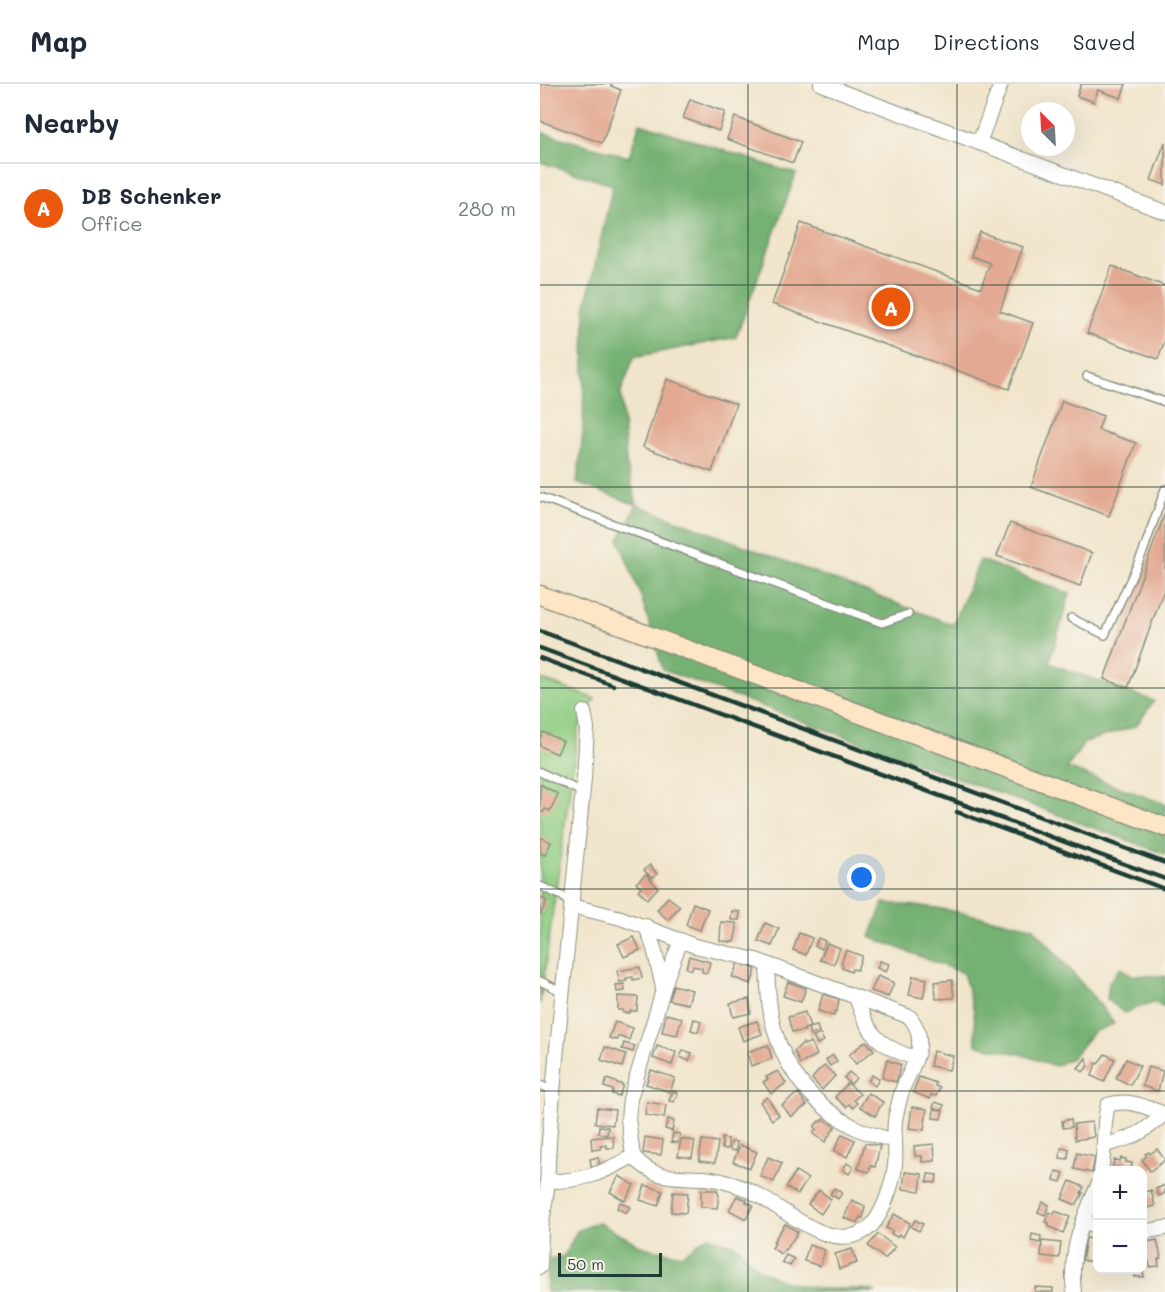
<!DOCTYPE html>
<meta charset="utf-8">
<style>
:root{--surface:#fff;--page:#f6f6f7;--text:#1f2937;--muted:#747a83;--line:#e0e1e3;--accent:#ea580c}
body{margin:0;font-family:Mali,sans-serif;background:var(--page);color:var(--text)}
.controls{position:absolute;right:18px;bottom:18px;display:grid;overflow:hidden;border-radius:12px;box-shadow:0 6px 24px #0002}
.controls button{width:54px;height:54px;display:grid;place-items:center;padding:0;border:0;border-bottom:2px solid var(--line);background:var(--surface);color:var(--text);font:30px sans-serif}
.compass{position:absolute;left:481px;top:18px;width:54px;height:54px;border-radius:50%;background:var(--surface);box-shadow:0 6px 24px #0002;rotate:336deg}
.scale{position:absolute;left:18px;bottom:15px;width:104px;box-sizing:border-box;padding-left:6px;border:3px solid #1f3d34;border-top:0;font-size:16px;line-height:21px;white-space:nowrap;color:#1f3d34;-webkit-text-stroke:4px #f7f3e8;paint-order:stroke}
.you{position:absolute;left:322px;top:794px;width:21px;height:21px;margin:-15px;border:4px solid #fff;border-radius:50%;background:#1a73e8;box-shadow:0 0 0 9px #1a73e833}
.badge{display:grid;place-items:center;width:39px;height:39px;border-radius:50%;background:var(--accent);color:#fff;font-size:20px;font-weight:700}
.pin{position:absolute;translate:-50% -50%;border:3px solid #fff;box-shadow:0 2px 6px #0006}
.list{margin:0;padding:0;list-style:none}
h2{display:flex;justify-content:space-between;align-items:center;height:78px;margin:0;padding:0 24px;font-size:26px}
h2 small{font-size:20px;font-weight:400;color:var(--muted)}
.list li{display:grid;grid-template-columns:39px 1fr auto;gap:18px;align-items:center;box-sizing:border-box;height:90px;padding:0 24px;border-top:2px solid var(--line)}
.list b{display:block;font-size:22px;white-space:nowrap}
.list p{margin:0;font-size:20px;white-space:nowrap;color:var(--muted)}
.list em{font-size:20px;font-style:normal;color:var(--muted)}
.map{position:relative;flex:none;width:625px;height:1208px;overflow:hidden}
header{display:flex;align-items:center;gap:36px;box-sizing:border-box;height:84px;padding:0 30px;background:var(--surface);border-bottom:2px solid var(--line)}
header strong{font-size:28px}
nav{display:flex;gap:33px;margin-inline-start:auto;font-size:21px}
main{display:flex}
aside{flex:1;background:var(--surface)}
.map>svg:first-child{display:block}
</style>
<header>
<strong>Map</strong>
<nav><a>Map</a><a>Directions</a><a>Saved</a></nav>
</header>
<main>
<aside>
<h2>Nearby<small></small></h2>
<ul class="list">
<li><span class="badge">A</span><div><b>DB Schenker</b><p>Office</p></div><em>280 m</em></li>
</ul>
</aside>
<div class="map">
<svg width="625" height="1208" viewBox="0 0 625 1208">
<rect width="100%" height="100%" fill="#f7f3e8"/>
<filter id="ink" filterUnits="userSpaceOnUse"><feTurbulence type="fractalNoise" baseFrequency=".0167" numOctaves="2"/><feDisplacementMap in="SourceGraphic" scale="12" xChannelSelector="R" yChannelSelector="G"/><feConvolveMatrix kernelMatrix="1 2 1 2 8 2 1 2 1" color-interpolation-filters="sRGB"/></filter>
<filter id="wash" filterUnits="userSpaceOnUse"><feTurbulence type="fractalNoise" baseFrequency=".008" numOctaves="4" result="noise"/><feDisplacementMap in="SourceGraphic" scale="24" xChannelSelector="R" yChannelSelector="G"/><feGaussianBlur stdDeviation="1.35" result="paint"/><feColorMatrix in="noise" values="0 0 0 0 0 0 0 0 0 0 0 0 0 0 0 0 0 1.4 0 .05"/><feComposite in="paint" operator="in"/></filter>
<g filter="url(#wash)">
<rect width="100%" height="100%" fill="#f1e5cb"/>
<path fill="#91ce84" stroke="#58865c" stroke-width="1.5" d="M0,595L55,615L38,646L0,920Z"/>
<g fill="#74b172" stroke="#4a7753" stroke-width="1.5">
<path d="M100,39L256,90L196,253L94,273L81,308L86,378L97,421L413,541L440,476L530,510L509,579L614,617L596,642L545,658L527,684L625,720V770L123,586L101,512L79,456L97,421L37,399L43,350L45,225L73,101L0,78V48L89,73Z"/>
<path d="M343,819L397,824L493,843L560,921L574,940L553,948L532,974L515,982L480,970L436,961L434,927L423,889L330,853Z"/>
<path d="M580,884L591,891L625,892V923L612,918L584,929L567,915L569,898Z"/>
<path d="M57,1138L103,1163L142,1171L168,1152L197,1162L219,1186L245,1198L281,1205H322L336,1208H6L9,1175L24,1172L37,1147Z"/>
</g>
<g id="blocks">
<g fill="#e3a992">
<path d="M0,0H72L71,2L81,6L62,59L0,37Z"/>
<path d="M541,0H586L581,14L558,6L554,18L537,12Z"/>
<path d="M150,15L185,28L179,47L143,34Z"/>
<path d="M195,33L261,58L253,79L187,55Z"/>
<path d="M625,58V101L611,96Z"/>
<path d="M261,139L441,204L450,179L431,172L440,148L483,163L460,227L493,239L469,305L232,220Z"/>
<path d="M572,182L625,202V256L618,275L547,249Z"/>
<path d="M127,295L196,320L172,388L103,363Z"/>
<path d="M522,317L563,332L558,346L596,359L569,432L491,403Z"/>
<path d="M625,429V503L588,604L564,595Z"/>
<path d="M470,439L552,469L540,502L457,472Z"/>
<path d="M3,648L23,657L17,670L0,662V654Z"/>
<path d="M0,700L18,710L10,727L5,725L3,729L0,727Z"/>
<path d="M0,753L11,758L5,771L0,769Z"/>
<path d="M110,781L117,790L112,794L104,786Z"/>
<path d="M106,790L118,804L107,815L98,806L101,804L96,799Z"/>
<path d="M0,813L7,817L0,831Z"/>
<path d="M128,813L140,822L128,836L117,826Z"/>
<path d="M153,819L168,825L160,846L146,841Z"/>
<path d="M192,827L200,828L199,836H191Z"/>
<path d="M181,838L196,839L197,845L194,858L180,857Z"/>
<path d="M225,839L239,845L232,862L218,857Z"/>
<path d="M259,849L272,854L266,871L253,866Z"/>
<path d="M94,853L100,866L84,873L78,860Z"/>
<path d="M278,854L285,857L282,865L275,862Z"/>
<path d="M287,859L300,864L294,880L280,876Z"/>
<path d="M306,866L322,872L317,886L312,885L311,888L302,884L303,881L301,880Z"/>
<path d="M149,872L170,878L167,889L162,888V884L153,882L152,886L146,884Z"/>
<path d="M340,877L349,880L346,888L337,884Z"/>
<path d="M198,879L216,885L211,900L192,893Z"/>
<path d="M100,883L102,894L93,896V893L86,894L87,897L80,898L77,887Z"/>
<path d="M338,892L354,899L348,913L331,907Z"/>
<path d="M373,892L387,895L383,914L369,911Z"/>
<path d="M412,896L414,914L396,915L395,898Z"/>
<path d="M248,898L266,904L261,918L243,912Z"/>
<path d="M84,900L85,907L77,908L76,901Z"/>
<path d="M133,901L152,906L148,920L129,916Z"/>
<path d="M283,910L299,915L297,927H295L294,932L278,927Z"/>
<path d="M78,912L98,913L97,927H90V929H83V926H78Z"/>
<path d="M209,915L211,929L193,933L190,919Z"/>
<path d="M265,928L270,943L264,945V947L252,948L248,933Z"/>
<path d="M126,930L142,934L137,951L122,948Z"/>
<path d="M154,935L161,937L158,948L151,946Z"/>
<path d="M217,937L222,950L203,957L198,943Z"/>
<path d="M75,938L93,944L89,956L78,952L77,956L69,954Z"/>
<path d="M277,942L279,948L270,951L268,944Z"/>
<path d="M280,950L284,957L277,960L273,953Z"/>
<path d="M326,957L334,966L316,980L309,971Z"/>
<path d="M271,958L277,971L260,980L254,967L263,959L264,961Z"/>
<path d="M84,959L95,962L93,968L82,965Z"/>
<path d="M228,961L232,975L211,982L207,968Z"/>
<path d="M117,962L136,968L132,981L113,974Z"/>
<path d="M65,963L86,970L82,983L61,976Z"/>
<path d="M143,966L152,969L149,977L140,973Z"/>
<path d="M393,967L413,972L409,986L390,982Z"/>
<path d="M565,970L575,975L564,998L552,992L556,979L558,980Z"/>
<path d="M293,971L297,977L290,982L286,976Z"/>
<path d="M546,974L548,982L543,988L538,984Z"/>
<path d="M586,975L600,982L590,1001L576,994Z"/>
<path d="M347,976L361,981L356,998L342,994Z"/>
<path d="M285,982L295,992L282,1006L272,995L279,986Z"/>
<path d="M608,983L623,987L618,1007L602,1002Z"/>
<path d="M111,986L135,994L130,1008L106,1000Z"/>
<path d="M238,987L246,999L231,1010L223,998L228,995L226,993Z"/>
<path d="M309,988L316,994L311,1000L304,994Z"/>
<path d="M332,991L339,995L335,1002L328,997Z"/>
<path d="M379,993L396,999L395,1002L400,1004L396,1012L391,1011L390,1015L373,1008Z"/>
<path d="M67,995L83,1001L79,1012L72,1010L73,1006L64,1003Z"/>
<path d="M308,999L320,1010L314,1016L317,1019L313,1024L309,1020L306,1023L295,1013Z"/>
<path d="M133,1007L138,1009L134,1018L129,1017Z"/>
<path d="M258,1009L267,1021L251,1033L242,1021Z"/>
<path d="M328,1009L343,1018L335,1032L320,1023Z"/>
<path d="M227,1013L239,1031L232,1036L220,1018Z"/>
<path d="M107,1018L126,1021L124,1034L105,1031Z"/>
<path d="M395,1018L404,1021L401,1035L393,1034L394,1025L402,1026L393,1024Z"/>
<path d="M372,1023L387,1025L384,1046L369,1044Z"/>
<path d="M57,1024L75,1026L73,1041L55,1039Z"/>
<path d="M128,1035L134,1037L132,1047L125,1045Z"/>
<path d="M283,1035L295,1043L285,1058L273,1050L276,1045L274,1043L279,1037L281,1038Z"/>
<path d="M531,1035L532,1043L523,1044L522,1037Z"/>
<path d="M552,1038L554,1053L535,1056L534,1040Z"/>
<path d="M59,1042L68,1043L67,1051L58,1049Z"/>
<path d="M133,1049L140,1050L138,1059L131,1058Z"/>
<path d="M302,1050L315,1056L307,1073L294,1067Z"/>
<path d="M73,1052L74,1064H67L66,1061L60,1062L61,1065L52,1066L51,1054Z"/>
<path d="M105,1053L123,1056L121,1071L103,1069Z"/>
<path d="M182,1054L188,1055V1065H182Z"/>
<path d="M141,1055L155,1057L152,1074L138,1072Z"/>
<path d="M162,1056L178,1058L175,1079L159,1077Z"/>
<path d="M191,1058H197L196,1067L190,1066Z"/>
<path d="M325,1059L340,1062L335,1083L331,1082L329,1088L318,1085Z"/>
<path d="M394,1060L395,1077L382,1078V1072H375L374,1062Z"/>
<path d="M200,1061L217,1068L210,1084L193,1078Z"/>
<path d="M521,1064L529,1065L528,1075L520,1074Z"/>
<path d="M617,1065L625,1076L610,1087L602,1076L607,1072L605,1070L609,1068L610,1070Z"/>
<path d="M537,1069L555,1073L552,1089L534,1085Z"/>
<path d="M58,1073L60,1083L52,1085L50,1075Z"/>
<path d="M228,1073L242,1079L234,1098L220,1092Z"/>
<path d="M581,1074L586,1075V1078L592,1079L591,1086H572L574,1076L580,1077Z"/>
<path d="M307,1079L313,1083L309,1090L303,1086Z"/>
<path d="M256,1087L268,1095L258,1110L246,1103Z"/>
<path d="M516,1087L524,1089L521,1098L514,1096Z"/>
<path d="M365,1088L382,1090L380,1107L363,1105Z"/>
<path d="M388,1090L397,1091L396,1099L387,1098Z"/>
<path d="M79,1092L94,1101L85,1117L70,1108Z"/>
<path d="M530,1097L544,1103L541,1109H543L536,1121L522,1115Z"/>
<path d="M105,1101L123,1107L118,1122L100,1116Z"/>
<path d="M625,1101V1109L619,1112L616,1105Z"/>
<path d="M294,1104L302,1109L298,1115L290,1110Z"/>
<path d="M161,1106H177L179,1112L177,1124L161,1123Z"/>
<path d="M279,1106L291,1115L281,1130L268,1120Z"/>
<path d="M611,1106L615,1122L602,1125V1109Z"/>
<path d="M133,1108L148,1109L146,1129L131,1128Z"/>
<path d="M197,1112L207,1116L206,1118L213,1121L206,1135L189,1126Z"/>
<path d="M312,1116L325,1122L323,1134L320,1133L318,1139L304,1134Z"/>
<path d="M80,1118L90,1123L86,1129L77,1124Z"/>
<path d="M503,1118L509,1121L505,1131L498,1128Z"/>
<path d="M515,1127L530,1133L523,1149L508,1142L509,1139L505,1138L509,1128L514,1130Z"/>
<path d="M354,1130L370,1139L363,1153L359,1150L357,1153L351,1150L352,1147L346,1144Z"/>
<path d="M375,1136L383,1140L379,1147L371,1143Z"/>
<path d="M245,1140L258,1148L246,1166L245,1165L241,1170L232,1164L235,1159L233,1158Z"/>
<path d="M338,1150L355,1163L345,1175L328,1162Z"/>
<path d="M492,1150L501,1152L500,1159L491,1157Z"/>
<path d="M546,1154L558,1156V1172L553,1171L552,1178L542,1176Z"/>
<path d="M617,1156L621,1174L618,1175L619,1182L610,1183L609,1177L604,1178L602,1159Z"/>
<path d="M502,1157L521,1159L519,1174L501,1172Z"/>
<path d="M269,1161L285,1166L280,1182L264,1177Z"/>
<path d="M312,1165L317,1179L299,1185L295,1170Z"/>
<path d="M246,1171L254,1175L250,1182L242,1178Z"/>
<path d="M595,1186H603L604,1193H595Z"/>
<path d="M495,1203L513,1204V1208H495Z"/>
</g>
</g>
</g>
<g filter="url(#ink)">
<use href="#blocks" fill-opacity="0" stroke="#889180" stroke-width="1.5"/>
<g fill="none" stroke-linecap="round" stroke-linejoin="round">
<defs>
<g id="service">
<path d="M547,292L625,318"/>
<path d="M0,413L342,539L368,530"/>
<path d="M531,534L565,551L603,468L625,405"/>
<path d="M0,688L42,708"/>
<path d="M0,802L22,812L31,821"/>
<path d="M0,897L23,908"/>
<path d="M0,1001L13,1007"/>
</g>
<g id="minor">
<path d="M281,0L625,128"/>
<path d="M439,59L461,0"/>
<path d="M106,842L114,864L123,904"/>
<path d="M227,880C228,901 228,924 234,944C246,988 275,1023 316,1044C328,1050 342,1053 355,1057"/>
<path d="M316,913C328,950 338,962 375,974"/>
<path d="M565,1061C591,1055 605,1048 624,1030"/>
<path d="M93,1072L88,1035L90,1015L128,890L141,856"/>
<path d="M561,1086C566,1064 562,1042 568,1021C589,1014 605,1023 625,1030"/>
<path d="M7,1097C42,1098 63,1089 93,1072C115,1097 134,1092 164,1094C177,1095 191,1099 204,1104C237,1117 289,1172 326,1146C342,1136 353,1099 355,1081C357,1064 352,1047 356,1031C358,1022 360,1013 363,1004C368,991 378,976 379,962C380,949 377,943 370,933L216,876L155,862L81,834L32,822"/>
<path d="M543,1137L558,1143"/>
<path d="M602,1148L625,1144"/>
<path d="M0,1183L1,1145L7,1106L9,1057L16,974L44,695L47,644L44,628"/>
<path d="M534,1208C529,1168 542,1137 558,1101"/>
</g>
<path id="secondary" d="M0,511L625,743"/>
</defs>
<use href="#service" stroke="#889180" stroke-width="10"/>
<use href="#minor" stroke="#889180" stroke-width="16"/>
<use href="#secondary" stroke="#889180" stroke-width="21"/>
<use href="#service" stroke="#fff" stroke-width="7"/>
<use href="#minor" stroke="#fff" stroke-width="14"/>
<use href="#secondary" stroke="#fde5c5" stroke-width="18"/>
<g stroke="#1f3d34" stroke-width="4.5">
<path d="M0,547L625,779"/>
<path d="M0,564L625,795"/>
<path d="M0,574L73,601"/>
<path d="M417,728L625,805"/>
</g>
</g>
</g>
<path fill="none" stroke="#1f3d34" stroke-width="1.5" stroke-opacity="0.55" d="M208,0V1208M417,0V1208M0,201H625M0,403H625M0,604H625M0,805H625M0,1007H625"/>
</svg>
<div class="controls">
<button>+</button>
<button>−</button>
</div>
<svg class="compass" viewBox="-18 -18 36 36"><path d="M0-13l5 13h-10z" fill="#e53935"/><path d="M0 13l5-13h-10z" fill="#747a83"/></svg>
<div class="scale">50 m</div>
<div class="you"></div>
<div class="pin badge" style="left:351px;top:223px">A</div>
</div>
</main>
